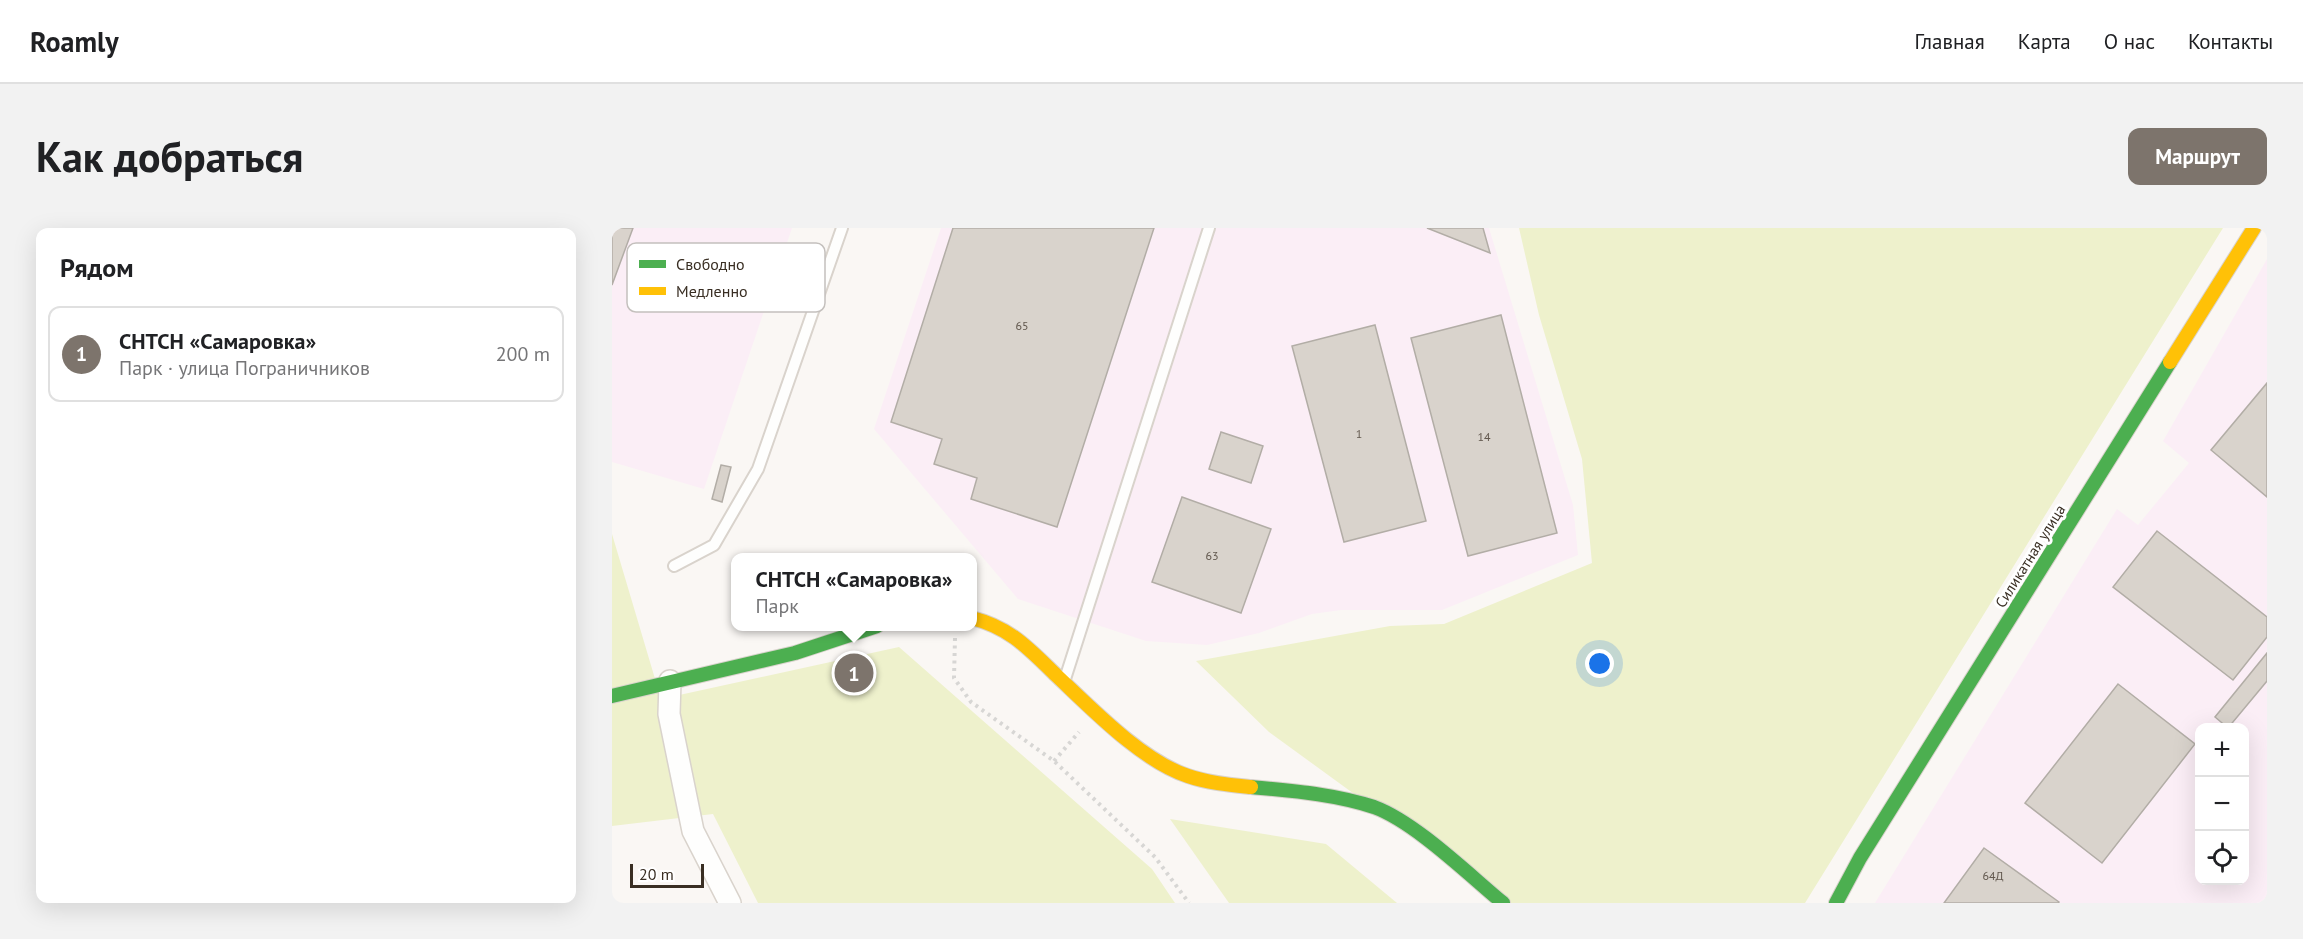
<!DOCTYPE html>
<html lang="ru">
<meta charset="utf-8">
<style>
:root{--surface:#fff;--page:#f2f2f2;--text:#202124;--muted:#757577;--line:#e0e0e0;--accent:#7d746c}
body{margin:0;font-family:"PT Sans",sans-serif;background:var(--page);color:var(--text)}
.controls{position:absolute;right:18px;bottom:18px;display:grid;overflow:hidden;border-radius:12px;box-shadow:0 6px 24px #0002}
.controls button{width:54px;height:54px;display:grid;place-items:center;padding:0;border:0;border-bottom:2px solid var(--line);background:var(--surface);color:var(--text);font:30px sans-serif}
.scale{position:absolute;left:18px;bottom:15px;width:74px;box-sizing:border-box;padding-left:6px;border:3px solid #392e23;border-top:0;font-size:16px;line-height:21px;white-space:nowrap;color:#392e23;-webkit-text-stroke:4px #fff;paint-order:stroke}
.you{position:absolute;left:988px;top:436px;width:21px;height:21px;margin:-15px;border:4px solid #fff;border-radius:50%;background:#1a73e8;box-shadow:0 0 0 9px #1a73e833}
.badge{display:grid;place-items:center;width:39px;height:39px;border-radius:50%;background:var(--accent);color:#fff;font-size:20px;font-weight:700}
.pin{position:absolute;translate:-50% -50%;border:3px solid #fff;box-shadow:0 2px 6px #0006}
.popup{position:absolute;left:119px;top:325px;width:246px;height:78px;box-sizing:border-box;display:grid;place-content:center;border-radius:12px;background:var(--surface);filter:drop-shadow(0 2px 4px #0005);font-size:20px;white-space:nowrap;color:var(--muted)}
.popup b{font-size:22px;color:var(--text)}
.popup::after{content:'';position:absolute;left:50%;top:100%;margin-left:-12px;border:12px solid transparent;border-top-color:var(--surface)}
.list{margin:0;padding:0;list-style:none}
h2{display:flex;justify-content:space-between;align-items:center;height:78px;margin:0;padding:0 24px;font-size:26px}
h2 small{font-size:20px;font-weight:400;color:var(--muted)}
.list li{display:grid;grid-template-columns:39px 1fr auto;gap:18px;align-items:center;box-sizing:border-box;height:96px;margin:0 12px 12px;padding:0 12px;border:2px solid var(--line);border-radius:12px}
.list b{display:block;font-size:22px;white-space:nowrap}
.list p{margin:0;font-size:20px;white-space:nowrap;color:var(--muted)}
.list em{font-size:20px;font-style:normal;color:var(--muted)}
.icon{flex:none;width:33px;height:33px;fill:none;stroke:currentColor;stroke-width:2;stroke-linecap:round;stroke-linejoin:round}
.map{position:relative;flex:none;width:1655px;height:675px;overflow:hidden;border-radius:12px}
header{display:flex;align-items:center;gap:36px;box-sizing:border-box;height:84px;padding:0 30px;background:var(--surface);border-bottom:2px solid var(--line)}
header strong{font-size:28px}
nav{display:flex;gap:33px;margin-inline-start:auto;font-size:21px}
.intro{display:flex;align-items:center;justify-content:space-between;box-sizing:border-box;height:144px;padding:0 36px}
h1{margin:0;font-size:42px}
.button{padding:15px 27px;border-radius:12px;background:var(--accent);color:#fff;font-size:21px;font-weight:700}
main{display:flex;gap:36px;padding:0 36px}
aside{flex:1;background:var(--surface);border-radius:12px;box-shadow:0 6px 24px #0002}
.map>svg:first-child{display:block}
</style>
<header>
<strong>Roamly</strong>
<nav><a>Главная</a><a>Карта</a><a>О нас</a><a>Контакты</a></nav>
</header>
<div class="intro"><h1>Как добраться</h1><a class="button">Маршрут</a></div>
<main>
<aside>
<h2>Рядом<small></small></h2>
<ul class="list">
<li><span class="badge">1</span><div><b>СНТСН «Самаровка»</b><p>Парк · улица Пограничников</p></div><em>200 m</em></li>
</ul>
</aside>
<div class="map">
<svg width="1655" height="675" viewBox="0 0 1655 675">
<rect width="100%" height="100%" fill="#faf7f4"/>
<g fill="#fbeef6" fill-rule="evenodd">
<path d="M0,0H180L92,261L0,234Z"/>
<path d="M329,0H877L961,277L966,327L830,382H729L700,386L647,405L595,417L534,413L406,371L262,201Z"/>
<path d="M1655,31V675H1263L1505,281L1526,297L1577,235L1551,213ZM1588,500H1632V652H1588Z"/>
</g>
<g fill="#eef1cc">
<path d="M907,0H1611L1193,675H892L657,504L584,433L778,398L832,396L980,335L970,231L927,87Z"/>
<path d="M0,306L49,471L287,419L540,641L563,675H146L101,586L0,598Z"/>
<path d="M558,591L714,616L785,675H617Z"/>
</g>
<g fill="#d9d3cc" stroke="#b2ada6" stroke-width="1.5">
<path d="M0,0H21L0,57Z"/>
<path d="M341,0H542L445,299L359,271L365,250L322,236L330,211L279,194Z"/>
<path d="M815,0H871L878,25Z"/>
<path d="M889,87L945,305L856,328L799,110Z"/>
<path d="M763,97L814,293L732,314L680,118Z"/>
<path d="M1655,155V269L1599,222Z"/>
<path d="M609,204L651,218L639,255L597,241Z"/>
<path d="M109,237L119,239L110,274L100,271Z"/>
<path d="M570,269L659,301L629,385L540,354Z"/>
<path d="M1545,303L1655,389V409L1621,452L1501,359Z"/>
<path d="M1655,425V453L1616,500L1603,489Z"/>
<path d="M1506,456L1583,516L1490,635L1413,575Z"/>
<path d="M1372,620L1447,674L1446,675H1332Z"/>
</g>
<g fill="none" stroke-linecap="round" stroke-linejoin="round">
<defs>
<g id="lane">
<path d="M62,338L102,317L146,241L230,0"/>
<path d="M453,451L597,0"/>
</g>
<path id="street" d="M58,453L57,486L81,603L118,675"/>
<g id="fast">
<path d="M0,468L183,425L265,398"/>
<path d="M639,559C681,563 722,566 762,579C803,594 856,646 891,675"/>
<path d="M1224,675L1248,630L1558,134"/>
</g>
<g id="slow">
<path d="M1558,134L1642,0"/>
<path d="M360,390C399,400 417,421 445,448C480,481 530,533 576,548C596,555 619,557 639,559"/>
</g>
</defs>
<use href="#lane" stroke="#d9d3cc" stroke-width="14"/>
<use href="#street" stroke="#d9d3cc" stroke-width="24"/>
<use href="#fast" stroke="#d9d3cc" stroke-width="16"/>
<use href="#slow" stroke="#d9d3cc" stroke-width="16"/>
<g stroke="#d7d6d4" stroke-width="4" stroke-dasharray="3 4.5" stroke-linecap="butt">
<path d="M343,410L342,450L359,474L442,533L543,629L577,675"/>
<path d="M442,533L467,504"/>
</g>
<use href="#lane" stroke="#fefefd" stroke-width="10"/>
<use href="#street" stroke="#fefefd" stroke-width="21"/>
<use href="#fast" stroke="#4caf50" stroke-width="14"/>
<use href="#slow" stroke="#ffc107" stroke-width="14"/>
</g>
<g text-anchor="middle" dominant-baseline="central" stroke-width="6" stroke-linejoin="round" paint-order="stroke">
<g font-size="12" fill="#61574d">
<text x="410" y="97">65</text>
<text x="747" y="205">1</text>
<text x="872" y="208">14</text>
<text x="600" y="327">63</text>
<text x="1381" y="647">64Д</text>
</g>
<g font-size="15" fill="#392e23" stroke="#fff">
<text transform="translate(1418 328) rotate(-58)">Силикатная улица</text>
</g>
</g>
<rect x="15" y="15" width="198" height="69" rx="9" fill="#fff" stroke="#c4c0bd" stroke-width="1.5"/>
<rect x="27" y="32" width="27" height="8" fill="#4caf50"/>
<rect x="27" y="59" width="27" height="8" fill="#ffc107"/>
<g font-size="16" fill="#392e23">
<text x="64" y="42">Свободно</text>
<text x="64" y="69">Медленно</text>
</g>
</svg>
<div class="controls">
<button>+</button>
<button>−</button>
<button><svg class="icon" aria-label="locate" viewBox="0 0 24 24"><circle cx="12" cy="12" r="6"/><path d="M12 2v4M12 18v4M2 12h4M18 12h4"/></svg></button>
</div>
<div class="scale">20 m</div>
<div class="you"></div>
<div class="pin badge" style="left:242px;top:445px">1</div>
<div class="popup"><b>СНТСН «Самаровка»</b>Парк</div>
</div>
</main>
